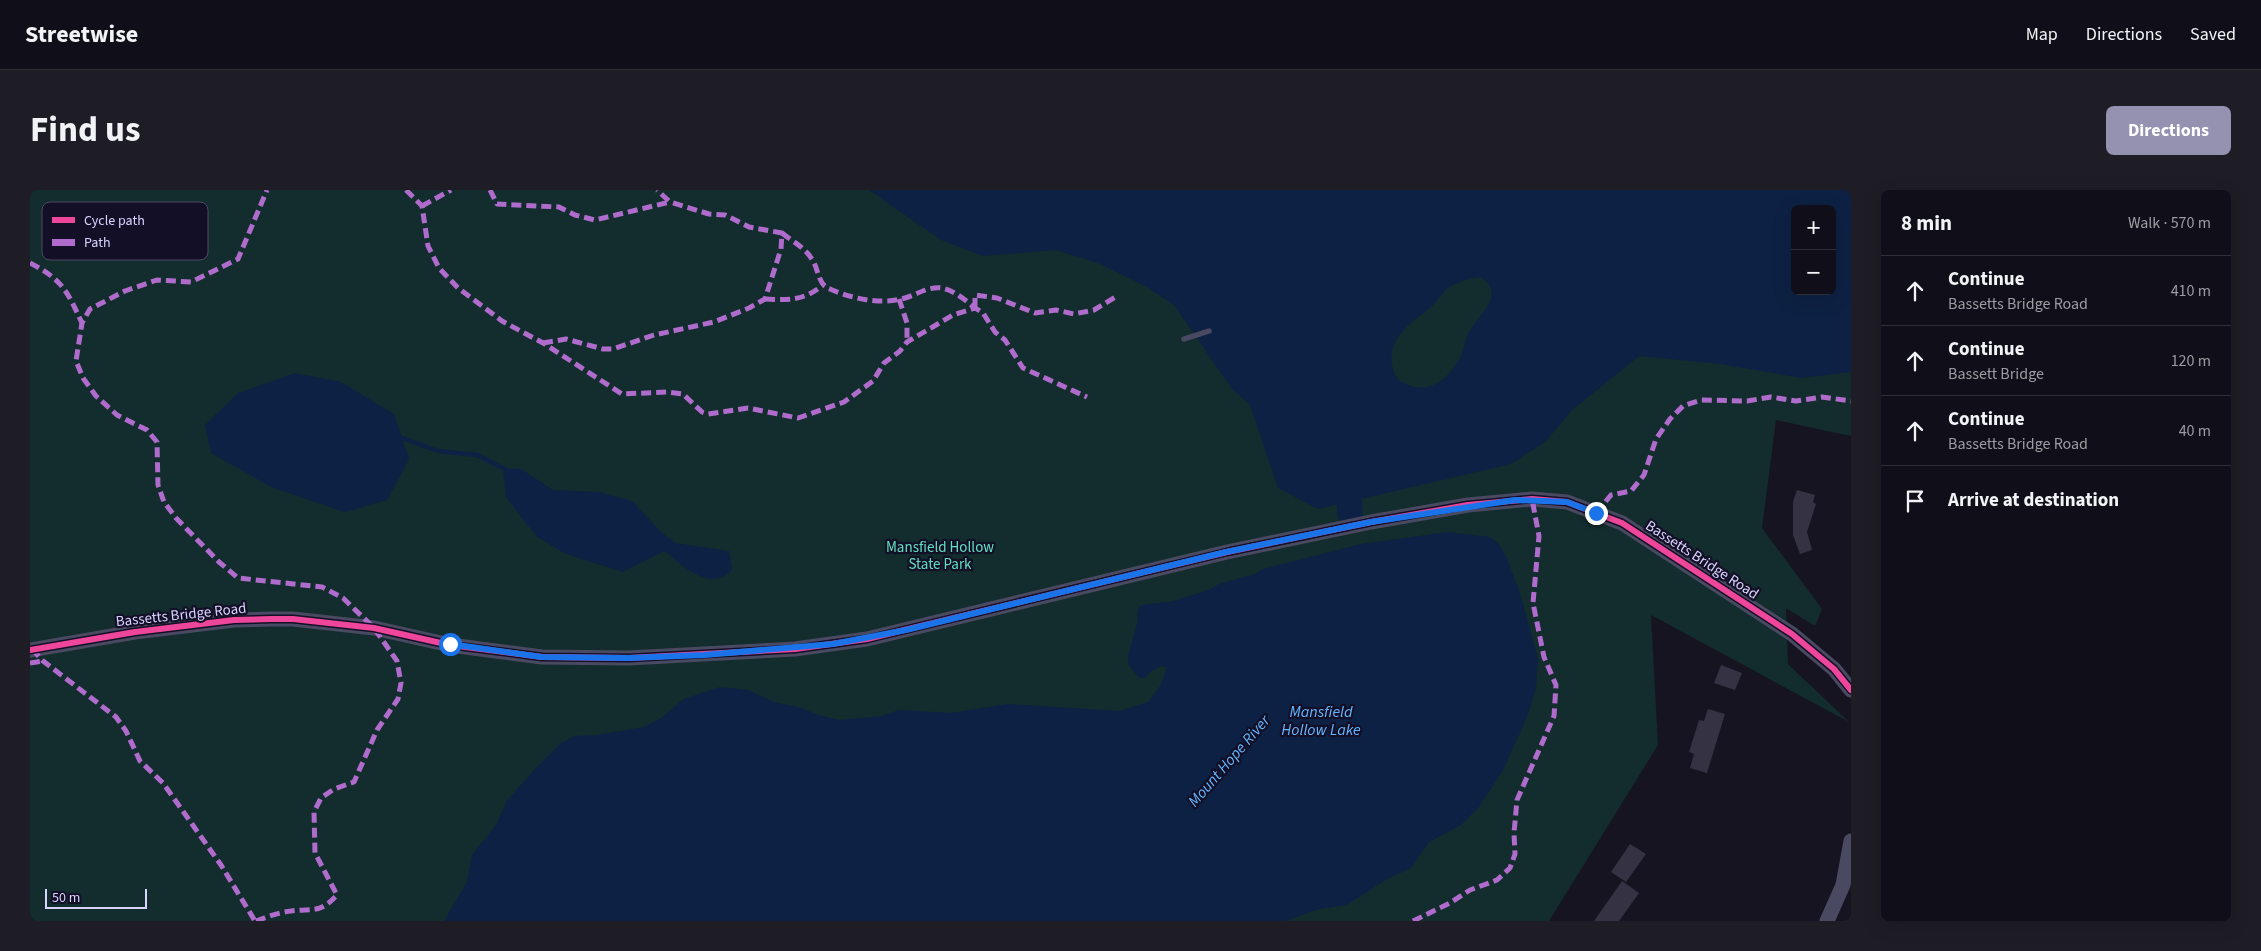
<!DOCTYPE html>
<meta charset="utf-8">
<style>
:root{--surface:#100f19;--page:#1e1d26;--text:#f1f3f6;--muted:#9c9ca2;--line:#302f38;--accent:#9591b1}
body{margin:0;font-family:"Source Sans 3",sans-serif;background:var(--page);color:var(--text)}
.controls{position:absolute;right:15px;top:15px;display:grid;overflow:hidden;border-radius:8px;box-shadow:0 5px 20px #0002}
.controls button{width:45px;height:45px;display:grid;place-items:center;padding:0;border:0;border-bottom:1px solid var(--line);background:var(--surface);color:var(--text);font:25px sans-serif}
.scale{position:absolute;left:15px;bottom:12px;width:102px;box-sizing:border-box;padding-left:5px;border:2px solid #d9d4ff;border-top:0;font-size:14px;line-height:18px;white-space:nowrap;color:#d9d4ff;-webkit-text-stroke:4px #130f26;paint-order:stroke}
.stop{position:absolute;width:15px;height:15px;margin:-11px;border:4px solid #1a73e8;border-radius:50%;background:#fff}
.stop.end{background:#1a73e8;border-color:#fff;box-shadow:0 1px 5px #0008}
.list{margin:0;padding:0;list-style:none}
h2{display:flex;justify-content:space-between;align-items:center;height:65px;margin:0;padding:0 20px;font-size:21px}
h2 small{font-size:16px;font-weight:400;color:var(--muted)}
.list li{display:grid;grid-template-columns:32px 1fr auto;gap:15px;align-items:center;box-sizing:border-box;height:70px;padding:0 20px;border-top:1px solid var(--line)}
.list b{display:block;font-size:19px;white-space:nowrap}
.list p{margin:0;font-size:16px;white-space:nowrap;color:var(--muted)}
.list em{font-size:16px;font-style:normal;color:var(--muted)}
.icon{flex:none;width:28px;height:28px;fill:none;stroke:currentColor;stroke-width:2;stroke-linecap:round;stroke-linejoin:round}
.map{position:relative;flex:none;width:1821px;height:731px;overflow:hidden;border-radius:8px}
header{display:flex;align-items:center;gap:30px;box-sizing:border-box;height:70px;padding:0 25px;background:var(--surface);border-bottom:1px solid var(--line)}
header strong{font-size:24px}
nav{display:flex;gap:28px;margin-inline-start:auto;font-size:18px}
.intro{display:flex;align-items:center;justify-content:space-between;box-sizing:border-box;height:120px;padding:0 30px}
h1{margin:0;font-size:35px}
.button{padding:12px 22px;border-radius:8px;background:var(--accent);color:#fff;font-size:18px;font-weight:700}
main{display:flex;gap:30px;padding:0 30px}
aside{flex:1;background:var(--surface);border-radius:8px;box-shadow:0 5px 20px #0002}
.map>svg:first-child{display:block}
</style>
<header>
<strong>Streetwise</strong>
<nav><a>Map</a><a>Directions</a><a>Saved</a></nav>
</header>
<div class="intro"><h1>Find us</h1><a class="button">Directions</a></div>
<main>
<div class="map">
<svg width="1821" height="731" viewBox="0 0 1821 731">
<rect width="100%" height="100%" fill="#161421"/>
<path fill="#132c2d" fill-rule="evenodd" d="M0,0H1821V246L1746,230L1732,338L1792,419L1785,436L1756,418L1758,474L1819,532L1621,425L1628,555L1519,731H0ZM1765,19H1802V101H1765Z"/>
<g fill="#0d2144" fill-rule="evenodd">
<path d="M839,0H1821V182L1772,188L1690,174L1609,166L1542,220L1515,252L1481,274L1288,319L1248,298L1220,215L1202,199L1145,116L1117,97L1068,73L1025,60L953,66L911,50ZM1765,19H1802V101H1765ZM1450,87C1479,104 1446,127 1438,144C1435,151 1434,159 1431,166C1419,189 1399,206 1374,193C1365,189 1364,183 1362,175C1358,146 1382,132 1400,118C1408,111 1412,101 1421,96C1430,91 1441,88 1450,87Z"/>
<path d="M265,183L311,192L364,224L379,269L357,310L315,322L241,297L181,263L175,235L208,203Z"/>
<path d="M473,278L491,279L523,300L569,302L602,311L631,342L645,353L699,361L702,380C680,402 653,377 635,361L593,382L536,364L507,347L476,307Z"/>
<path d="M1418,342L1460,347L1469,354L1477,369L1490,403L1508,469L1506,498L1497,527L1473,580L1449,617L1431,635L1399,652L1381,678L1355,690L1317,715L1289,719L1255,731H414L437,692L442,665L466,635L477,611L504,580L531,553L544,546L567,545L614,537L631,528L654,509L690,497L718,500L744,512L772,518L788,525L810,530L852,526L869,520L921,523L978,514L1090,521L1118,512L1131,495L1137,477C1129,474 1120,481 1115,488H1109L1098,474C1098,459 1104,448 1107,434C1109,427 1105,422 1111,415L1144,411L1178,400L1189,394L1225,384L1233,379L1331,354Z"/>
</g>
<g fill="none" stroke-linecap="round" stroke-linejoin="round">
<path stroke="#0d2144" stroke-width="4.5" d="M372,248L408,261L447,265L473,278"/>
<path stroke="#0d2144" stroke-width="25" d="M1318,278L1320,324"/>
</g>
<g fill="#343243">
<path d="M1767,300L1785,305L1783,312L1786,314L1777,342L1782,360L1770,364L1763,345V312Z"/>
<path d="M1691,475L1712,483L1705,500L1684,493Z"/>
<path d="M1678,519L1695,524L1677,583L1660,578L1664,564L1659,562L1669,530L1674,531Z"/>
<path d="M1600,654L1616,664L1596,692L1581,682Z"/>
<path d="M1592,691L1609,703L1589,731H1564Z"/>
</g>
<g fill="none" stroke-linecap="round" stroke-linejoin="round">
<path stroke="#4a4962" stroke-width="5.5" d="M1154,149L1179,141"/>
<g stroke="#4a4962" stroke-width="15">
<path d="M0,460L105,442L204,430L241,429H263L344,438L420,455L512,467L599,468L765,459L837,449L1197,362L1341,332L1438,315L1502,309L1537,312L1592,333L1762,444L1804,479L1821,500"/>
<path d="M1797,731L1813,695L1821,651"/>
</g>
<g stroke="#b06ccc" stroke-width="5" stroke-dasharray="10 5" stroke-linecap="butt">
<path d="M376,0L392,16L398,56L409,78L428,98L472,131L513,153L592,204L637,202L653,204L672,222L678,224L718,218L768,228L814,212L843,191L854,173L870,161L877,152L923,125L945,118L953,123L965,142L975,150L993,178L1057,207"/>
<path d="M460,0L467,14L529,17L545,25L565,30L640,12"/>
<path d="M392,16L421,0"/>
<path d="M752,43C763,52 776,58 783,71C789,81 788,95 800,99C823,109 851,115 875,108C888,104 899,96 912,98C925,101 935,110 945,118"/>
<path d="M0,73C33,90 37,101 52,133"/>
<path d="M735,109C760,110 773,111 793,95"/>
<path d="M869,109L877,133V152"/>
<path d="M945,118V105L967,108L1005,123L1026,120L1044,124L1064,120L1087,106"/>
<path d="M513,153L536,149L573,159H583L624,145L684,132L719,118L735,109L751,59L752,43L719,37L695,25L679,24L640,12L627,0"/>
<path d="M1566,323L1581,305L1601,301L1614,285L1626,249L1640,229L1653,216L1671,210L1717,211L1741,207L1766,211L1792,207L1821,211"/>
<path d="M2,459L13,471L86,527L96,541L110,571L133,593L191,675L225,731"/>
<path d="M0,473L13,471"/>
<path d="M226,731C237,727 250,722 261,721C283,718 290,724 307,705L285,663L284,622L291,608L304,599L324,592L347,540L368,509L371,493L367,471L344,438L313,408L292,397L208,388L189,372L146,328L134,312L128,295L127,252L117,240L87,225L66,206L53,188L46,171L52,133L60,119L95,101L127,90L161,92L208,69L237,0"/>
<path d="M1383,731L1420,713L1440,700L1467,690L1480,678L1485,664L1484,643L1487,610L1524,526L1526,495L1514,467L1503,413L1509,346L1502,309"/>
</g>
<defs>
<path id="cycleway" d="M0,460L105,442L204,430L241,429H263L344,438L420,455L512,467L599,468L765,459L837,449L1197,362L1341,332L1438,315L1502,309L1537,312L1592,333L1762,444L1804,479L1821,500"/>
</defs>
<use href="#cycleway" stroke="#130f26" stroke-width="9"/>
<use href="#cycleway" stroke="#ed469a" stroke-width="6"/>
</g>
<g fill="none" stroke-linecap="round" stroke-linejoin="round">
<path stroke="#1a73e8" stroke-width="6" d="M420,454L512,467L599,468L674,465L803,454L876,440L1196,362L1341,332L1485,310L1537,312L1566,323"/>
</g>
<g text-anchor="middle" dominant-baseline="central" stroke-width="4.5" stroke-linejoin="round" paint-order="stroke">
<g font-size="15" fill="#5fe0c0" stroke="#130f26">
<text x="910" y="357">Mansfield Hollow<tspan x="910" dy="17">State Park</tspan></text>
</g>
<g font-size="15" fill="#d9d4ff" stroke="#130f26">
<text transform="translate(1672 370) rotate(33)">Bassetts Bridge Road</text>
<text transform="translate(151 425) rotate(-6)">Bassetts Bridge Road</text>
</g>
<g font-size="16" font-style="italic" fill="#62b6ff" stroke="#130f26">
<text x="1291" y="522">Mansfield<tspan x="1291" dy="18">Hollow Lake</tspan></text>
<text transform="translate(1199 571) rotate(-49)">Mount Hope River</text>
</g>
</g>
<rect x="12" y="12" width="166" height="58" rx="8" fill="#130f26" stroke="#4e4a67" stroke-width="1"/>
<rect x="22" y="27" width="23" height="6" fill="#ed469a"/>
<rect x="22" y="49" width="23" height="7" fill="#b06ccc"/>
<g font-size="14" fill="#d9d4ff">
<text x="54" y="35">Cycle path</text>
<text x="54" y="57">Path</text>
</g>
</svg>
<div class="controls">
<button>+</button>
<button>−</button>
</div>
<div class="scale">50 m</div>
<div class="stop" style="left:420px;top:454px"></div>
<div class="stop end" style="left:1566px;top:323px"></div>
</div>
<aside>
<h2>8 min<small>Walk · 570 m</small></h2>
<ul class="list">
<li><svg class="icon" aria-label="ahead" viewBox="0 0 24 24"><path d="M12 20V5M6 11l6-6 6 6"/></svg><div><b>Continue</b><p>Bassetts Bridge Road</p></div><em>410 m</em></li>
<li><svg class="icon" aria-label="ahead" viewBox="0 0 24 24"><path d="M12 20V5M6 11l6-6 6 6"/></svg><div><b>Continue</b><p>Bassett Bridge</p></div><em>120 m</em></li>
<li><svg class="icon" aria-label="ahead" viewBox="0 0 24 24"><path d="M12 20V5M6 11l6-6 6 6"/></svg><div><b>Continue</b><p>Bassetts Bridge Road</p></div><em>40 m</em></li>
<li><svg class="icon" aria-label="arrive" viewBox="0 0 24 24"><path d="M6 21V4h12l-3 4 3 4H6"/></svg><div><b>Arrive at destination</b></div></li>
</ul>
</aside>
</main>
